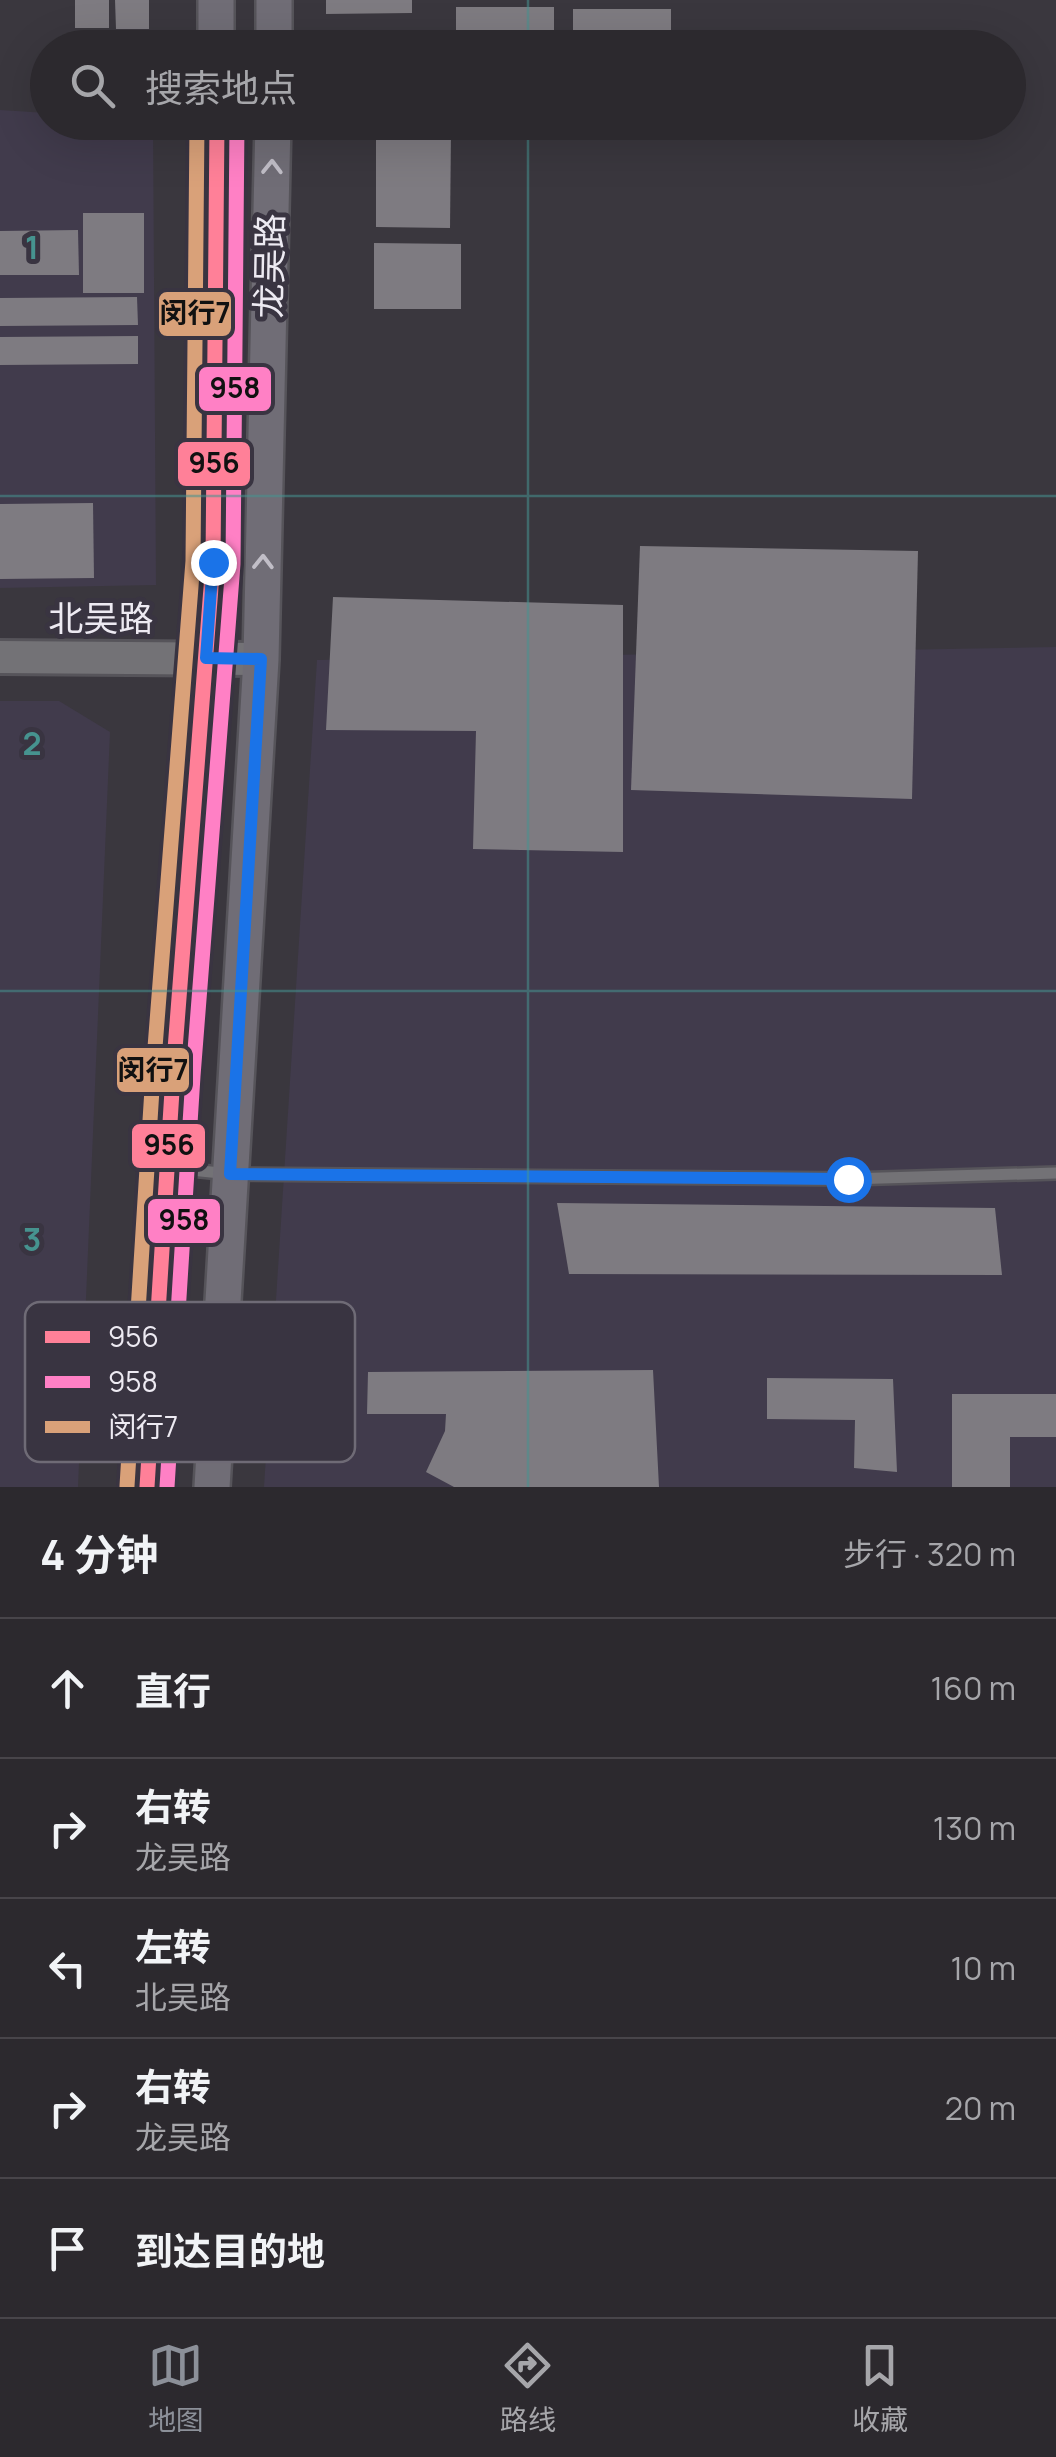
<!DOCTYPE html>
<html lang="zh">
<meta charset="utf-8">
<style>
:root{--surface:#2c292e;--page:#343136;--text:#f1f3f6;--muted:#a6a6aa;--line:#48454a;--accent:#8c9099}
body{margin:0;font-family:Manrope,"Noto Sans SC",sans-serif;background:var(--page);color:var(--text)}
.stop{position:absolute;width:30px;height:30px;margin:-22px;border:8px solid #1a73e8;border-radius:50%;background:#fff}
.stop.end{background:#1a73e8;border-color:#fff;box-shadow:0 2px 10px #0008}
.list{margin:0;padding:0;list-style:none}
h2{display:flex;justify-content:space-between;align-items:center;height:130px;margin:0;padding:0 40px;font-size:42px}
h2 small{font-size:32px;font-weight:400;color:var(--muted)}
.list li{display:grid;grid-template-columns:65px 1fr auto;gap:30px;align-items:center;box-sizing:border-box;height:140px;padding:0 40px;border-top:2px solid var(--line)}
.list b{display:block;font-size:38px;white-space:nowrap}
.list p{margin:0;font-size:32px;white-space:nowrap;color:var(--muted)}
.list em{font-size:32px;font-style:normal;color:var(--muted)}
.icon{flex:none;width:55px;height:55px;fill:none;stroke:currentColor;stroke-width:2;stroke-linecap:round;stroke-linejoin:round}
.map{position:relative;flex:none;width:1056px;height:1487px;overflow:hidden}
.search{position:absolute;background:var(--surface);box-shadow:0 10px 40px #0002;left:30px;right:30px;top:30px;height:110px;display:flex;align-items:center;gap:25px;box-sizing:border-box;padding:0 35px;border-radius:55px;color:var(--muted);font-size:38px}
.sheet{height:830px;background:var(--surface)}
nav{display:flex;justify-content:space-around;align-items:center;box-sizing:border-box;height:140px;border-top:2px solid var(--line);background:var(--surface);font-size:28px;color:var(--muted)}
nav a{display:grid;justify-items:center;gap:5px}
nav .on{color:var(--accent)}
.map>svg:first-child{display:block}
</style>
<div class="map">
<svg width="1056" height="1487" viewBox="0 0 1056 1487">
<rect width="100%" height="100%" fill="#3a373e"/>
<g fill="#413b4c">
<path d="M0,110L47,113L48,122L153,123L156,585L0,588Z"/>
<path d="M1056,647V1487H264L317,660Z"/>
<path d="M0,701H59L110,732L78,1487H0Z"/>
</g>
<g fill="#7e7b81">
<rect x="75" y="0" width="34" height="28"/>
<path d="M115,0H149V29H116Z"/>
<path d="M326,0H412V13L326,14Z"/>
<rect x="456" y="7" width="98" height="29"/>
<rect x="573" y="9" width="98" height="28"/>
<path d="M122,40V48H88V41Z"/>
<rect x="129" y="44" width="34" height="4"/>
<path d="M372,122H451V127L371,126Z"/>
<path d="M376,132H451L450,228L376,227Z"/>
<rect x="83" y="213" width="61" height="80"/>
<path d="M78,230L79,275H0V231Z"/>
<path d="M374,243L461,244V309H374Z"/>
<path d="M137,297L138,325L0,326V298Z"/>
<path d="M138,336V364L0,365V337Z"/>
<path d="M93,503L94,578L0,579V504Z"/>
<path d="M640,546L918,551L912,799L631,790Z"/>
<path d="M333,597L623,605V852L473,849L476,731L326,730Z"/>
<path d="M557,1203L995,1208L1002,1275L569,1274Z"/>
<path d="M653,1370L659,1487H454L426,1472L445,1431L446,1414H367L368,1372Z"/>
<path d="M767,1378L893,1379L897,1472L854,1468L855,1420L767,1419Z"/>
<path d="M952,1394H1056V1437H1010V1487H952Z"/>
</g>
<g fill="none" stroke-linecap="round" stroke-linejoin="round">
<defs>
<path id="service" d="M172,1168L230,1174L848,1179L1056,1173"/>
<path id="secondary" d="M0,657L261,659"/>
<g id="primary">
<path d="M216,0V48"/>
<path d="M274,0V48"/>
<path d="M147,1487L173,1075L213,562L218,285L217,122"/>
<path d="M212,1487L261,659L273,122"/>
</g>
</defs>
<use href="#service" stroke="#56545a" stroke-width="16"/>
<use href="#secondary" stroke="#56545a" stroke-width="38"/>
<use href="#primary" stroke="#56545a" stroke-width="40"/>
<use href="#service" stroke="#737276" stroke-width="11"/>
<use href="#secondary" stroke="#737276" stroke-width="32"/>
<use href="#primary" stroke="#706d76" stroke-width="35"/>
<defs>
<path id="bus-1" d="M147,1487L173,1075L213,562L217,122"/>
<path id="bus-2" d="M167,1487L193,1076L233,564L237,122"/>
<path id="bus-3" d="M127,1486L153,1073L193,561L197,122"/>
</defs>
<use href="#bus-1" stroke="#393441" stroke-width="22"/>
<use href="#bus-2" stroke="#393441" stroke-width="22"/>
<use href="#bus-3" stroke="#393441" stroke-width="22"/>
<use href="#bus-1" stroke="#ff8098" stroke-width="15"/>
<use href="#bus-2" stroke="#ff80c5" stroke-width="15"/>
<use href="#bus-3" stroke="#d9a179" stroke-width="15"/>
</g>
<defs><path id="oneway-chevron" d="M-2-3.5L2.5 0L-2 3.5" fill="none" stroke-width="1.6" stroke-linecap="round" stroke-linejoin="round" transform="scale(2.5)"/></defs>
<g stroke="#c1bec7">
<use href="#oneway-chevron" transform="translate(272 167) rotate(-89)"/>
<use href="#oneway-chevron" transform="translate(263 562) rotate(-89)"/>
</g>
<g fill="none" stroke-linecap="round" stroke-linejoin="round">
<path stroke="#1a73e8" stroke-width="12" d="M213,562L206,658L261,659L230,1174L848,1179"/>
</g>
<path fill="none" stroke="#46938f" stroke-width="2.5" stroke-opacity="0.55" d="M528,0V48M528,122V1487M0,496H1056M0,991H1056"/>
<g text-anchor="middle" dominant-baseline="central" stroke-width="10" stroke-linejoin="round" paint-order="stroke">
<g font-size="35" fill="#edeaf2" stroke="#393441">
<text transform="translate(269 266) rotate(-89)">龙吴路</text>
<text x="101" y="618">北吴路</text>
</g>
</g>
<rect x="25" y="1302" width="330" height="160" rx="15" fill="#393441" stroke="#6f6b76" stroke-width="2.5"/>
<rect x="45" y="1331" width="45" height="12" fill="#ff8098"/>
<rect x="45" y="1376" width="45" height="12" fill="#ff80c5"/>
<rect x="45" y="1421" width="45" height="12" fill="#d9a179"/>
<g font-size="28" fill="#edeaf2">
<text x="108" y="1347">956</text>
<text x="108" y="1392">958</text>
<text x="108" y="1437">闵行7</text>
</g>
<g font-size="32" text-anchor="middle" font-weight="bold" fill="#46938f" stroke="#393441" stroke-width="10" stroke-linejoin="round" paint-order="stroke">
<text x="32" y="259">1</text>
<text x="32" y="755">2</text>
<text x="32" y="1251">3</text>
</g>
<g stroke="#393441" stroke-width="4">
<rect x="157" y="290" width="76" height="48" rx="10" fill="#d9a179"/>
<rect x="197" y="365" width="76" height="48" rx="10" fill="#ff80c5"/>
<rect x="176" y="440" width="76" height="48" rx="10" fill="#ff8098"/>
<rect x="115" y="1046" width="76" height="48" rx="10" fill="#d9a179"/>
<rect x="130" y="1122" width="77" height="48" rx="10" fill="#ff8098"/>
<rect x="146" y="1197" width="76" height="48" rx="10" fill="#ff80c5"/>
</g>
<g font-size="28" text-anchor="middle" font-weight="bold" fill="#111">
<text x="195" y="323">闵行7</text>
<text x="235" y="398">958</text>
<text x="214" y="473">956</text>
<text x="153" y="1080">闵行7</text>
<text x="169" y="1155">956</text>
<text x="184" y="1230">958</text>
</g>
</svg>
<div class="stop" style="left:848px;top:1179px"></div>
<div class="stop end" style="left:213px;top:562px"></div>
<div class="search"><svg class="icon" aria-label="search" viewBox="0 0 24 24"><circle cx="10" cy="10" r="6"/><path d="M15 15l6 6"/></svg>搜索地点</div>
</div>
<section class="sheet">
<h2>4 分钟<small>步行 · 320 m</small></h2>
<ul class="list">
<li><svg class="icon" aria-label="ahead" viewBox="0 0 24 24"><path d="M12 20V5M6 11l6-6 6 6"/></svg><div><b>直行</b></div><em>160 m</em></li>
<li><svg class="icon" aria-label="right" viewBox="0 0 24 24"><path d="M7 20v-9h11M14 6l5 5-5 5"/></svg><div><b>右转</b><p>龙吴路</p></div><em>130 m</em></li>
<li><svg class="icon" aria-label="left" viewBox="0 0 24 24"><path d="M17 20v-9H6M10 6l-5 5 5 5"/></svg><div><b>左转</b><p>北吴路</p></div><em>10 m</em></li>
<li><svg class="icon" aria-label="right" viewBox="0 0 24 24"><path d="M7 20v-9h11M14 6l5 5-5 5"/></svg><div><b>右转</b><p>龙吴路</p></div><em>20 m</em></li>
<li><svg class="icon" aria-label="arrive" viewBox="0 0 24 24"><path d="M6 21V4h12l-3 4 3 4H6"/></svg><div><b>到达目的地</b></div></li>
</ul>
</section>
<nav>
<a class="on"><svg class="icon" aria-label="map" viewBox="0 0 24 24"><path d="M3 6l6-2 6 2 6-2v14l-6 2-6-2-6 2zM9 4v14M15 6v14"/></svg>地图</a>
<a><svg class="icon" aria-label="directions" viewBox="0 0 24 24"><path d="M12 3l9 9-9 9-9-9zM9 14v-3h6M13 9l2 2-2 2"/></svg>路线</a>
<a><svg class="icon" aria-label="saved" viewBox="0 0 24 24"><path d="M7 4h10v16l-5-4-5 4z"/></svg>收藏</a>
</nav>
